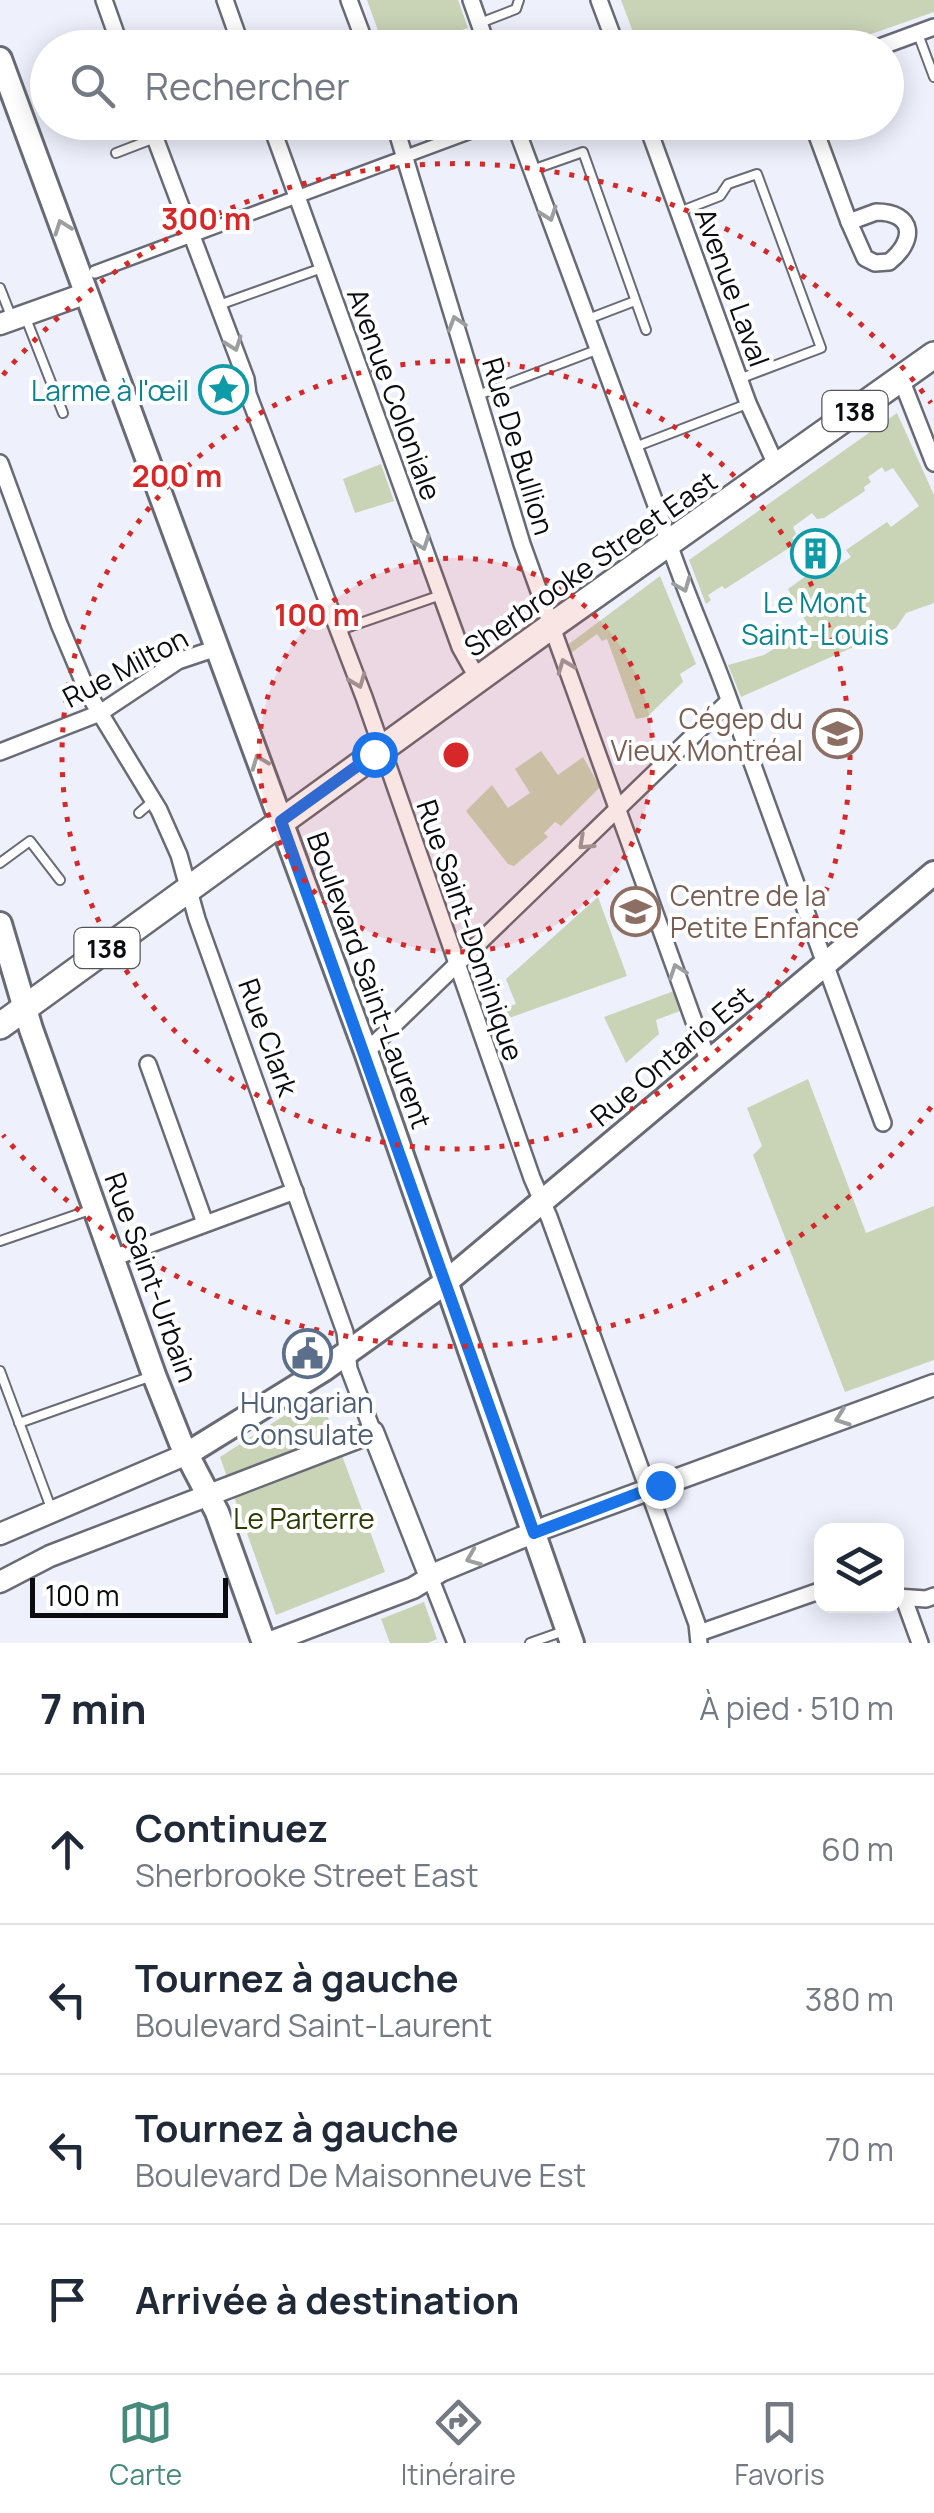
<!DOCTYPE html>
<html lang="fr">
<meta charset="utf-8">
<style>
:root{--surface:#fff;--page:#f2f2f3;--text:#1f2937;--muted:#747a83;--line:#e0e1e3;--accent:#47897b}
body{margin:0;font-family:Manrope,sans-serif;background:var(--page);color:var(--text)}
.controls{position:absolute;right:30px;bottom:30px;display:grid;overflow:hidden;border-radius:20px;box-shadow:0 5px 25px #0003}
.controls button{width:90px;height:90px;display:grid;place-items:center;padding:0;border:0;border-bottom:2px solid var(--line);background:var(--surface);color:var(--text);font:50px sans-serif}
.scale{position:absolute;left:30px;bottom:25px;width:198px;box-sizing:border-box;padding-left:10px;border:5px solid #0b0c10;border-top:0;font-size:28px;line-height:35px;white-space:nowrap;color:#0b0c10;-webkit-text-stroke:8px #fff;paint-order:stroke}
.stop{position:absolute;width:30px;height:30px;margin:-22px;border:8px solid #1a73e8;border-radius:50%;background:#fff}
.stop.end{background:#1a73e8;border-color:#fff;box-shadow:0 2px 10px #0008}
.list{margin:0;padding:0;list-style:none}
h2{display:flex;justify-content:space-between;align-items:center;height:130px;margin:0;padding:0 40px;font-size:42px}
h2 small{font-size:32px;font-weight:400;color:var(--muted)}
.list li{display:grid;grid-template-columns:65px 1fr auto;gap:30px;align-items:center;box-sizing:border-box;height:150px;padding:0 40px;border-top:2px solid var(--line)}
.list b{display:block;font-size:38px;white-space:nowrap}
.list p{margin:0;font-size:32px;white-space:nowrap;color:var(--muted)}
.list em{font-size:32px;font-style:normal;color:var(--muted)}
.icon{flex:none;width:55px;height:55px;fill:none;stroke:currentColor;stroke-width:2;stroke-linecap:round;stroke-linejoin:round}
.map{position:relative;flex:none;width:934px;height:1643px;overflow:hidden}
.search{position:absolute;background:var(--surface);box-shadow:0 5px 25px #0003;left:30px;right:30px;top:30px;height:110px;display:flex;align-items:center;gap:25px;box-sizing:border-box;padding:0 35px;border-radius:55px;color:var(--muted);font-size:38px}
.sheet{height:730px;background:var(--surface)}
nav{display:flex;justify-content:space-around;align-items:center;box-sizing:border-box;height:140px;border-top:2px solid var(--line);background:var(--surface);font-size:28px;color:var(--muted)}
nav a{display:grid;justify-items:center;gap:5px}
nav .on{color:var(--accent)}
.map>svg:first-child{display:block}
</style>
<div class="map">
<svg width="934" height="1643" viewBox="0 0 934 1643">
<rect width="100%" height="100%" fill="#eef1fc"/>
<g fill="#c9d3b6">
<path d="M367,0H458L468,28L411,47H384Z"/>
<path d="M621,0H934V12L834,47L639,48Z"/>
<path d="M897,413L934,495V603L906,613L896,628L741,697L728,665L764,655L809,627L788,589L813,571L819,579L851,557L846,550L887,522L891,527L919,506L893,468L885,472L882,467L868,477L871,482L864,487L865,491L824,518L817,519L812,513L793,527L796,534L792,538L797,543L725,589L722,586L708,595L711,600L706,604L689,560Z"/>
<path d="M381,464L394,501L355,513L343,479Z"/>
<path d="M660,576L696,664L680,674L683,682L647,717L636,719L607,639L602,641L597,634L571,653L569,644Z"/>
<path d="M541,751L558,775L583,757L600,787L561,826L555,822L544,833L548,837L514,866L508,864L466,811L492,785L508,808L530,793L515,769Z"/>
<path d="M598,897L627,976L495,1023L492,1013L516,1004L506,979Z"/>
<path d="M674,991L680,1011L656,1020L659,1034L626,1063L604,1017Z"/>
<path d="M808,1079L866,1233L934,1206V1360L845,1392L753,1155L762,1146L747,1108Z"/>
<path d="M319,1393L385,1572L276,1615L220,1457Z"/>
<path d="M424,1602L437,1639L428,1643H390L381,1619Z"/>
</g>
<g fill="none" stroke-linecap="round" stroke-linejoin="round">
<defs>
<g id="service">
<path d="M480,23L516,9L519,0"/>
<path d="M918,34L934,77"/>
<path d="M116,153L155,138"/>
<path d="M532,170L583,152L646,330"/>
<path d="M679,212L720,196L728,184L757,174L821,348L739,379"/>
<path d="M0,288L11,316"/>
<path d="M219,305L322,268"/>
<path d="M25,316L63,413"/>
<path d="M588,319L635,301"/>
<path d="M478,395L599,349"/>
<path d="M635,447L747,404"/>
<path d="M337,631L441,595"/>
<path d="M139,813L154,800"/>
<path d="M0,863L30,841L60,880"/>
<path d="M0,1241L90,1210"/>
<path d="M0,1371L51,1508"/>
<path d="M19,1423L152,1376"/>
<path d="M530,1643L564,1631"/>
</g>
<path id="pedestrian" d="M95,272L498,122"/>
<g id="minor">
<path d="M104,0L121,48"/>
<path d="M225,0L242,48"/>
<path d="M349,0L367,48"/>
<path d="M471,0L488,48"/>
<path d="M599,0L617,48"/>
<path d="M877,48L934,27"/>
<path d="M149,122L246,379L248,394L364,697L532,1178L549,1217L697,1624L699,1643"/>
<path d="M270,122L460,647L478,679"/>
<path d="M394,122L522,544L709,1063"/>
<path d="M514,122L660,516C678,577 705,634 727,694C778,837 830,980 883,1123"/>
<path d="M646,122L748,403L777,467"/>
<path d="M812,122L849,222"/>
<path d="M649,130L670,122"/>
<path d="M876,212C915,212 916,241 889,262L875,263L865,258L849,222Z"/>
<path d="M901,379L934,463"/>
<path d="M0,463L59,624L89,695L159,810L179,855L197,919L345,1332L349,1369L373,1432"/>
<path d="M0,752L100,713L178,661L217,648"/>
<path d="M366,1052L729,701"/>
<path d="M148,1064L205,1223"/>
<path d="M113,1258L295,1191"/>
<path d="M430,1577L456,1643"/>
<path d="M896,1597L926,1599L934,1596"/>
<path d="M904,1599L920,1643"/>
<path d="M699,1633L822,1590"/>
</g>
<g id="tertiary">
<path d="M0,324L87,293"/>
<path d="M0,1534L187,1454"/>
<path d="M0,1582L50,1556L373,1432L430,1577"/>
<path d="M268,1643L413,1588L441,1571L547,1527L934,1385"/>
</g>
<g id="secondary">
<path d="M0,59L366,1052L572,1643"/>
<path d="M0,924L31,1029L154,1375L181,1443L217,1512L264,1643"/>
<path d="M187,1454L323,1370L446,1282L934,873"/>
</g>
<path id="primary" d="M0,1026L550,627L934,355"/>
</defs>
<use href="#service" stroke="#686b75" stroke-width="12"/>
<use href="#pedestrian" stroke="#686b75" stroke-width="16"/>
<use href="#minor" stroke="#686b75" stroke-width="20"/>
<use href="#tertiary" stroke="#686b75" stroke-width="25"/>
<use href="#secondary" stroke="#686b75" stroke-width="28"/>
<use href="#primary" stroke="#686b75" stroke-width="30"/>
<use href="#service" stroke="#fff" stroke-width="8"/>
<use href="#pedestrian" stroke="#fff" stroke-width="11"/>
<use href="#minor" stroke="#fff" stroke-width="15"/>
<use href="#tertiary" stroke="#fff" stroke-width="20"/>
<use href="#secondary" stroke="#fff" stroke-width="22"/>
<use href="#primary" stroke="#fff" stroke-width="25"/>
</g>
<defs><path id="oneway-chevron" d="M-2-3.5L2.5 0L-2 3.5" fill="none" stroke-width="1.6" stroke-linecap="round" stroke-linejoin="round" transform="scale(2.5)"/></defs>
<g stroke="#9d9e9f">
<use href="#oneway-chevron" transform="translate(549 214) rotate(70)"/>
<use href="#oneway-chevron" transform="translate(62 227) rotate(-110)"/>
<use href="#oneway-chevron" transform="translate(456 323) rotate(-107)"/>
<use href="#oneway-chevron" transform="translate(234 344) rotate(70)"/>
<use href="#oneway-chevron" transform="translate(422 543) rotate(70)"/>
<use href="#oneway-chevron" transform="translate(683 585) rotate(68)"/>
<use href="#oneway-chevron" transform="translate(565 666) rotate(-111)"/>
<use href="#oneway-chevron" transform="translate(358 681) rotate(69)"/>
<use href="#oneway-chevron" transform="translate(259 762) rotate(-111)"/>
<use href="#oneway-chevron" transform="translate(585 843) rotate(137)"/>
<use href="#oneway-chevron" transform="translate(677 971) rotate(-109)"/>
<use href="#oneway-chevron" transform="translate(842 1418) rotate(160)"/>
<use href="#oneway-chevron" transform="translate(473 1558) rotate(158)"/>
</g>
<g fill="none" stroke-linecap="round" stroke-linejoin="round">
<path stroke="#1a73e8" stroke-width="12" d="M374,754L281,821L534,1533L660,1485"/>
</g>
<circle cx="456" cy="755" r="197" fill="#d62828" fill-opacity=".12"/>
<g fill="none" stroke="#d62828" stroke-width="5" stroke-dasharray="5 10">
<circle cx="456" cy="755" r="197"/>
<circle cx="456" cy="755" r="394"/>
<path d="M931 1107A591 591 0 0 1 3 1135M3 375A591 591 0 0 1 931 403"/>
</g>
<defs>
<symbol id="sight-ring" viewBox="-11 -11 22 22"><circle r="9.5" fill="#fff" stroke="#0f9aa8" stroke-width="1.5"/><path d="M0-6L1.8-2.2L6-1.7L2.9 1.2L3.7 5.4L0 3.3L-3.7 5.4L-2.9 1.2L-6-1.7L-1.8-2.2Z" fill="#0f9aa8"/></symbol>
<symbol id="building-ring" viewBox="-11 -11 22 22"><circle r="9.5" fill="#fff" stroke="#0f9aa8" stroke-width="1.5"/><path d="M-4-6H4V6H1V3H-1V6H-4ZM-2.5-4.3h1.7v1.8h-1.7ZM.8-4.3h1.7v1.8H.8ZM-2.5-1h1.7V.8h-1.7ZM.8-1h1.7V.8H.8Z" fill="#0f9aa8"/></symbol>
<symbol id="university-ring" viewBox="-11 -11 22 22"><circle r="9.5" fill="#fff" stroke="#8d6e63" stroke-width="1.5"/><path d="M0-5L7-2L0 1L-7-2ZM-4 1L0 2.5L4 1V4Q0 6-4 4Z" fill="#8d6e63"/></symbol>
<symbol id="school-ring" viewBox="-11 -11 22 22"><circle r="9.5" fill="#fff" stroke="#8d6e63" stroke-width="1.5"/><path d="M0-5L7-2L0 1L-7-2ZM-4 1L0 2.5L4 1V4Q0 6-4 4Z" fill="#8d6e63"/></symbol>
<symbol id="civic-ring" viewBox="-11 -11 22 22"><circle r="9.5" fill="#fff" stroke="#5c6f8a" stroke-width="1.5"/><path d="M-.6-6.5H3V-4.5H.6V-3L4-1V1h2V6H-6V1h2V-1L-.6-3ZM-1.2 2.5V6h2.4V2.5Z" fill="#5c6f8a"/></symbol>
</defs>
<g fill-rule="evenodd">
<use href="#sight-ring" x="196" y="362" width="55" height="55"/>
<use href="#building-ring" x="788" y="526" width="55" height="55"/>
<use href="#university-ring" x="810" y="706" width="55" height="55"/>
<use href="#school-ring" x="608" y="884" width="55" height="55"/>
<use href="#civic-ring" x="280" y="1326" width="55" height="55"/>
</g>
<g text-anchor="middle" dominant-baseline="central" stroke-width="8" stroke-linejoin="round" paint-order="stroke">
<g fill="#fff" stroke="#545558" stroke-width="2.5">
<rect x="822.5" y="391" width="65" height="40" rx="8"/>
<rect x="74.5" y="928" width="65" height="40" rx="8"/>
</g>
<g font-size="25" font-weight="bold" fill="#0b0c10">
<text x="855" y="411">138</text>
<text x="107" y="948">138</text>
</g>
<g font-size="28" fill="#0b0c10" stroke="#fff">
<text transform="translate(733 287) rotate(70)">Avenue Laval</text>
<text transform="translate(395 394) rotate(70)">Avenue Coloniale</text>
<text transform="translate(519 446) rotate(73)">Rue De Bullion</text>
<text transform="translate(590 563) rotate(-35)">Sherbrooke Street East</text>
<text transform="translate(125 667) rotate(-28)">Rue Milton</text>
<text transform="translate(471 930) rotate(71)">Rue Saint-Dominique</text>
<text transform="translate(370 980) rotate(70)">Boulevard Saint-Laurent</text>
<text transform="translate(269 1037) rotate(70)">Rue Clark</text>
<text transform="translate(671 1055) rotate(-40)">Rue Ontario Est</text>
<text transform="translate(152 1277) rotate(70)">Rue Saint-Urbain</text>
</g>
<g font-size="28" fill="#0d838f" stroke="#fff" text-anchor="end">
<text x="189" y="390">Larme à l'œil</text>
<text x="815" y="602" text-anchor="middle">Le Mont<tspan x="815" dy="32">Saint-Louis</tspan></text>
</g>
<g font-size="28" fill="#785e54" stroke="#fff" text-anchor="end">
<text x="803" y="718">Cégep du<tspan x="803" dy="32">Vieux Montréal</tspan></text>
<text x="670" y="895" text-anchor="start">Centre de la<tspan x="670" dy="32">Petite Enfance</tspan></text>
</g>
<g font-size="28" fill="#4e5e75" stroke="#fff">
<text x="307" y="1402">Hungarian<tspan x="307" dy="32">Consulate</tspan></text>
</g>
<g font-size="28" fill="#2d3a02" stroke="#fff">
<text x="304" y="1518">Le Parterre</text>
</g>
</g>
<circle cx="456" cy="755" r="15" fill="#d62828" stroke="#fff" stroke-width="5"/>
<g font-size="30" text-anchor="middle" font-weight="bold" fill="#d62828" stroke="#fff" stroke-width="8" stroke-linejoin="round" paint-order="stroke">
<text x="206" y="230">300 m</text>
<text x="177" y="487">200 m</text>
<text x="317" y="626">100 m</text>
</g>
</svg>
<div class="controls">
<button><svg class="icon" aria-label="layers" viewBox="0 0 24 24"><path d="M12 4l9 5-9 5-9-5zM3 14l9 5 9-5"/></svg></button>
</div>
<div class="scale">100 m</div>
<div class="stop" style="left:374px;top:754px"></div>
<div class="stop end" style="left:660px;top:1485px"></div>
<div class="search"><svg class="icon" aria-label="search" viewBox="0 0 24 24"><circle cx="10" cy="10" r="6"/><path d="M15 15l6 6"/></svg>Rechercher</div>
</div>
<section class="sheet">
<h2>7 min<small>À pied · 510 m</small></h2>
<ul class="list">
<li><svg class="icon" aria-label="ahead" viewBox="0 0 24 24"><path d="M12 20V5M6 11l6-6 6 6"/></svg><div><b>Continuez</b><p>Sherbrooke Street East</p></div><em>60 m</em></li>
<li><svg class="icon" aria-label="left" viewBox="0 0 24 24"><path d="M17 20v-9H6M10 6l-5 5 5 5"/></svg><div><b>Tournez à gauche</b><p>Boulevard Saint-Laurent</p></div><em>380 m</em></li>
<li><svg class="icon" aria-label="left" viewBox="0 0 24 24"><path d="M17 20v-9H6M10 6l-5 5 5 5"/></svg><div><b>Tournez à gauche</b><p>Boulevard De Maisonneuve Est</p></div><em>70 m</em></li>
<li><svg class="icon" aria-label="arrive" viewBox="0 0 24 24"><path d="M6 21V4h12l-3 4 3 4H6"/></svg><div><b>Arrivée à destination</b></div></li>
</ul>
</section>
<nav>
<a class="on"><svg class="icon" aria-label="map" viewBox="0 0 24 24"><path d="M3 6l6-2 6 2 6-2v14l-6 2-6-2-6 2zM9 4v14M15 6v14"/></svg>Carte</a>
<a><svg class="icon" aria-label="directions" viewBox="0 0 24 24"><path d="M12 3l9 9-9 9-9-9zM9 14v-3h6M13 9l2 2-2 2"/></svg>Itinéraire</a>
<a><svg class="icon" aria-label="saved" viewBox="0 0 24 24"><path d="M7 4h10v16l-5-4-5 4z"/></svg>Favoris</a>
</nav>
